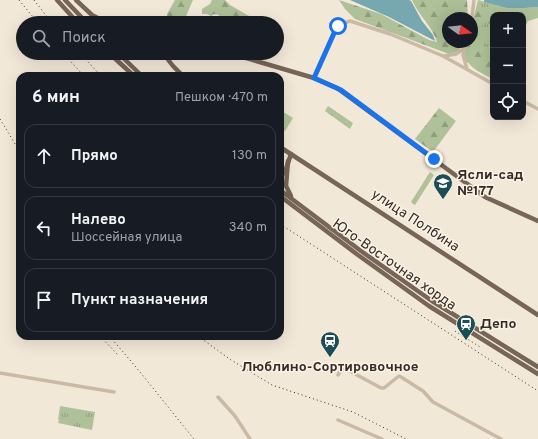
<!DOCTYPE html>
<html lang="ru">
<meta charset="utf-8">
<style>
:root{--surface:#171b24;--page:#242831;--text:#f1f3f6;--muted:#9ea1a6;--line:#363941}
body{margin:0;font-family:Overpass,sans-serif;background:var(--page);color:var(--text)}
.controls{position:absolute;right:12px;top:12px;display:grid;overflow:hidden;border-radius:8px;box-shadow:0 4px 16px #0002}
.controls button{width:36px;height:36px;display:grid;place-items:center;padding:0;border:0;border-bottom:1px solid var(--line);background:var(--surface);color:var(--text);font:20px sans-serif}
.compass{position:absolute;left:442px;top:12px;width:36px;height:36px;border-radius:50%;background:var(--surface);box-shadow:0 4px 16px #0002;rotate:105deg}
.stop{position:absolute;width:12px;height:12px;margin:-9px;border:3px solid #1a73e8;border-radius:50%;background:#fff}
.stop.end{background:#1a73e8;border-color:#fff;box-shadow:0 1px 4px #0008}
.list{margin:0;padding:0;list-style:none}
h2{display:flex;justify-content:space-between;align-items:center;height:52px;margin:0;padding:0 16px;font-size:17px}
h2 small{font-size:13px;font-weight:400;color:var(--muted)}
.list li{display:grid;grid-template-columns:26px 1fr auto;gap:12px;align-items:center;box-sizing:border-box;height:64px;margin:0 8px 8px;padding:0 8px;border:1px solid var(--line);border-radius:12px}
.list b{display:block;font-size:15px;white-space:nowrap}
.list p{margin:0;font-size:13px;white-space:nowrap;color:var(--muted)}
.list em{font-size:13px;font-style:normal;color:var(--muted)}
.icon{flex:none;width:22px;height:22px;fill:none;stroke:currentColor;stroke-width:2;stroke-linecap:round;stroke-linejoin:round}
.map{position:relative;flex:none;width:538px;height:439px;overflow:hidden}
.search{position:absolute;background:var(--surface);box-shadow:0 4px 16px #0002;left:16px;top:16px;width:268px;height:44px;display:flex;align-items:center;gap:10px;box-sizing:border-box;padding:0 14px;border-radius:22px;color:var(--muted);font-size:15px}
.panel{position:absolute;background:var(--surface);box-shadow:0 4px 16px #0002;left:16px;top:72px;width:268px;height:268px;border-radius:12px}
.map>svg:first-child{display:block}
</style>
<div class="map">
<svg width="538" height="439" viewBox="0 0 538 439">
<defs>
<pattern id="grass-tufts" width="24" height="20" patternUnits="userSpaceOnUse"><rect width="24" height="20" fill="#afc198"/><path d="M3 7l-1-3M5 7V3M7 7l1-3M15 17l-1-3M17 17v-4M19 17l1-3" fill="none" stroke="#8f9d7c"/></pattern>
<pattern id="forest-firs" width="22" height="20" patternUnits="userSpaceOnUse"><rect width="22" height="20" fill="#afc198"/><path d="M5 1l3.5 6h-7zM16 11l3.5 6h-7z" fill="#8f9d7c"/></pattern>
</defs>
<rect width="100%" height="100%" fill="#f2e8d8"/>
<g fill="url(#grass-tufts)">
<path d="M478,0L507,8H525L538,7V18L528,21L523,32V15H493V73L466,62L464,54L467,42H472V25Z"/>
<path d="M328,106L353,123L350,129L325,111Z"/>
<path d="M430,172L434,175L415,205L411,202Z"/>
<path d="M60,406L95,412L92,430L58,423L59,420H58Z"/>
</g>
<g fill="url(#forest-firs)">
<path d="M175,0H193L183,23H173L171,19L167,18V14Z"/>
<path d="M212,0H225L230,5L261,23H228L224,21L218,23L219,15L214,14L211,16L207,14H202V9L210,4Z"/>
<path d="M339,0L381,14L429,40L437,42C433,27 418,15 412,0H467L468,18H448V42H462L459,51L449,54L355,19L345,9Z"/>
<path d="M477,6L504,11L533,12L523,22V15H493V24L485,23L479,29L477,40L484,45C484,52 487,57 493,61V79C476,70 460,65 468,42H472V28Z"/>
<path d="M439,108L456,121L433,152L415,139Z"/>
</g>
<path fill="#afc198" d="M280,110L293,118L285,131L280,128Z"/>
<g fill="#77a7af">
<path d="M350,0H409L411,1L422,21L433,35L435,41L389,17Z"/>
<path d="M484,0H538V7L525,8H507L484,2Z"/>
</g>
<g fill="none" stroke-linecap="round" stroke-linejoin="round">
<g stroke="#cab9a4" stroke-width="3.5">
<path d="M472,18L474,0"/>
<path d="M465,42L463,55L467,69"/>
<path d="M444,56L456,54L463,49"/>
<path d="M314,78L335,31L341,24L350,21L390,34L443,56L493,84"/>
<path d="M523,101L538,109"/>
<path d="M0,373L114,392"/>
<path d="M338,375L341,370L346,369L381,388H384L399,376L401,377L423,391L433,402L501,439"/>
<path d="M218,397L235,416L250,439"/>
<path d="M338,420L382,439"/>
</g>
<g stroke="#776557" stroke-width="4.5">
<path d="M57,0L78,23"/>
<path d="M65,0L87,23"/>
<path d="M76,0L92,15L107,23"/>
<path d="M109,53L134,76"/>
<path d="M118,53L142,76"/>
<path d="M163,53L173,66L183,76"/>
<path d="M229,53L314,78L337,88L485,197L538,221"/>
<path d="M280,147L538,315"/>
<path d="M288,161L286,186L291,196"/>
<path d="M280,177L285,172L291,154"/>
<path d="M280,190L361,251L432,301L538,367"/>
<path d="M280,196L358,255L429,306L538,374"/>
</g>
<g stroke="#352c26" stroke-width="1" stroke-dasharray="1 3" stroke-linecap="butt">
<path d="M19,0L38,23"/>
<path d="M34,0L52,23"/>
<path d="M63,53L84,76"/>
<path d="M80,53L101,76"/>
<path d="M0,119L20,152"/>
<path d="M280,224L538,391"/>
<path d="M455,331L480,347"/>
<path d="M100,336L118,355"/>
<path d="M109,336C139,369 166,405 194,439"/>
<path d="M198,336L231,360L272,385L353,412L406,439"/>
</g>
</g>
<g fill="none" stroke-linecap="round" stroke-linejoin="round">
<path stroke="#1a73e8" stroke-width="5" d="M338,26L335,31L314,78L341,90L434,159"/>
</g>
<defs>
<symbol id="school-pin" viewBox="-11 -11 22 30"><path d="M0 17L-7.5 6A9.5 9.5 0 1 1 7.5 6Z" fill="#1b4d57" stroke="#f9f2e5"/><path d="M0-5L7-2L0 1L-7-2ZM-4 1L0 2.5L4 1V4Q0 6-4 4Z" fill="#fff"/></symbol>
<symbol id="station-pin" viewBox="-11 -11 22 30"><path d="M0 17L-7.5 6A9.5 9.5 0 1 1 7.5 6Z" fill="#1b4d57" stroke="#f9f2e5"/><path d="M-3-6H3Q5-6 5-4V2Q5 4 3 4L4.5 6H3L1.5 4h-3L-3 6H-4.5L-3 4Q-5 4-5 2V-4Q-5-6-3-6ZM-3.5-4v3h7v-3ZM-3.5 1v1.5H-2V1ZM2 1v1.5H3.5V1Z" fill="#fff"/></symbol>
</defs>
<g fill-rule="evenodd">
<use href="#school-pin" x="432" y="172" width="22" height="30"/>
<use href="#station-pin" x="455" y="313" width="22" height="30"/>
<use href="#station-pin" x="319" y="330" width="22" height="30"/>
</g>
<g text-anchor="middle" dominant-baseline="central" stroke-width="3" stroke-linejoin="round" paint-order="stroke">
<g font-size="14" font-weight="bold" fill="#352c26" stroke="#f9f2e5" text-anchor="start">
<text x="457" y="175">Ясли-сад<tspan x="457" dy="16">№177</tspan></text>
<text x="480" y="324">Депо</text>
<text x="330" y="367" text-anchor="middle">Люблино-Сортировочное</text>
</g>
<g font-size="14" fill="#352c26" stroke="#f9f2e5">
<text transform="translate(415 221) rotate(33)">улица Полбина</text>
<text transform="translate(394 265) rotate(35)">Юго-Восточная хорда</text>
</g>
</g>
</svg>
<div class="controls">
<button>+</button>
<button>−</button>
<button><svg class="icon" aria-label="locate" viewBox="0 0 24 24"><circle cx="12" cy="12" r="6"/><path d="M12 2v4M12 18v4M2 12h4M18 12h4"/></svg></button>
</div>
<svg class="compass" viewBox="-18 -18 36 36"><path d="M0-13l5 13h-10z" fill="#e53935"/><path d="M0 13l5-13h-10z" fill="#9ea1a6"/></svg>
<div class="stop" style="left:338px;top:26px"></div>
<div class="stop end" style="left:434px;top:159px"></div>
<div class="search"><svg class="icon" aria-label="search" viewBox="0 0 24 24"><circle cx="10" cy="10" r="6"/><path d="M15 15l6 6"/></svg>Поиск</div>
<section class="panel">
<h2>6 мин<small>Пешком · 470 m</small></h2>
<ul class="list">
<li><svg class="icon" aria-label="ahead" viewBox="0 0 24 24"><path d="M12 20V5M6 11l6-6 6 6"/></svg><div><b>Прямо</b></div><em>130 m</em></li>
<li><svg class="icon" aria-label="left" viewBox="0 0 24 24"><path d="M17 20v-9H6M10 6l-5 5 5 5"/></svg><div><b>Налево</b><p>Шоссейная улица</p></div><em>340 m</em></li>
<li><svg class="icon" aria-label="arrive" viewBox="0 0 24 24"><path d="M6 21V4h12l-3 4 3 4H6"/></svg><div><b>Пункт назначения</b></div></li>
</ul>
</section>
</div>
